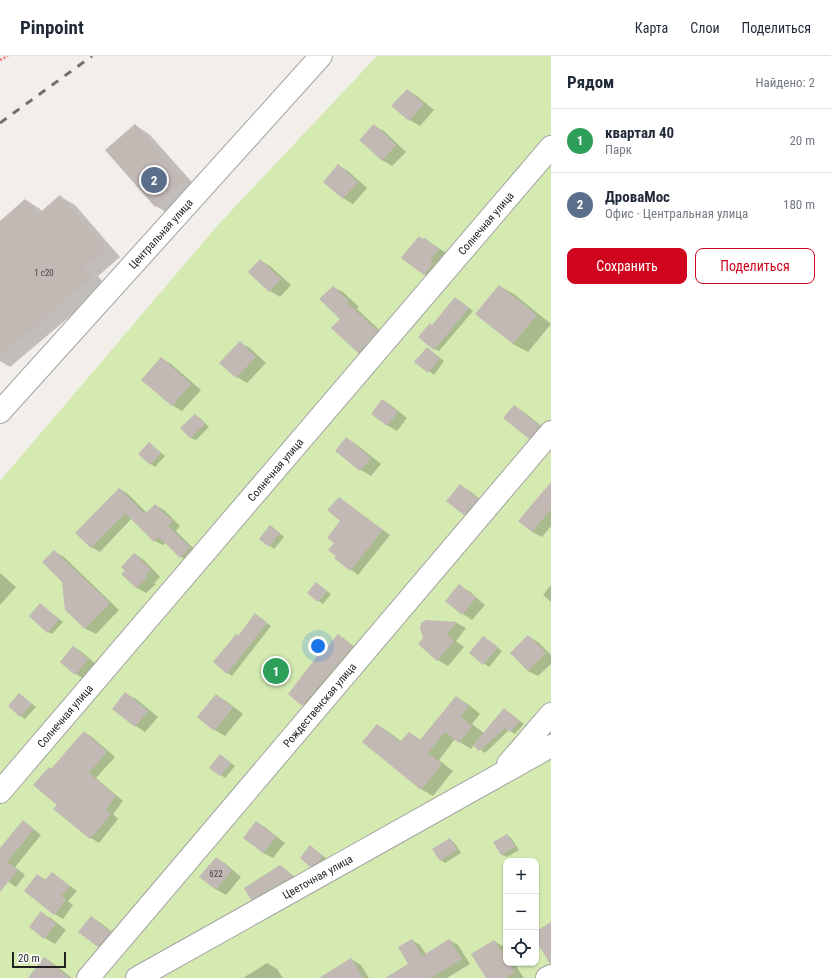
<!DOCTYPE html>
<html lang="ru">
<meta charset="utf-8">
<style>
:root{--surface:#fff;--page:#f6f6f7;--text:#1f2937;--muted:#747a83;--line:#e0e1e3;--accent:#cf051e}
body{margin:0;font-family:"Roboto Condensed",sans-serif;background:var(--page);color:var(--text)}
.controls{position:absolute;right:12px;bottom:12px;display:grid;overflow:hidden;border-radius:8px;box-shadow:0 1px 3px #0004}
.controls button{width:36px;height:36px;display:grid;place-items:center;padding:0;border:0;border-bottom:1px solid var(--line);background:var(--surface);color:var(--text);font:20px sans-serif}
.scale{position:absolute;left:12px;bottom:10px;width:54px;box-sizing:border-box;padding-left:4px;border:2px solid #222;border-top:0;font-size:11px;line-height:14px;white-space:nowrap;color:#222;-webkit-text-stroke:3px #fff;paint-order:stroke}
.you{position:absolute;left:318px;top:590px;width:14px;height:14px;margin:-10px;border:3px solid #fff;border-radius:50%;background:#1a73e8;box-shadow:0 0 0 6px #1a73e833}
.badge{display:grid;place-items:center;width:26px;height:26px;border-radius:50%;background:var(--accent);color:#fff;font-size:13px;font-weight:700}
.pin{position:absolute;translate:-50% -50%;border:2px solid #fff;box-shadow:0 1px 4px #0006}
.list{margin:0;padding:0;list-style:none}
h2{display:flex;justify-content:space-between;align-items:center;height:52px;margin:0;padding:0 16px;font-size:17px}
h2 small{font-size:13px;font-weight:400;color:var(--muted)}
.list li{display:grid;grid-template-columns:26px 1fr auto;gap:12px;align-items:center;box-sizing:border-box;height:64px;padding:0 16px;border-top:1px solid var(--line)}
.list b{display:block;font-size:15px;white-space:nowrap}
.list p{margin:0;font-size:13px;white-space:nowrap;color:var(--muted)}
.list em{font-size:13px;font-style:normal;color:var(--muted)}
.actions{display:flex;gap:8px;padding:12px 16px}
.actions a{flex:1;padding:9px 0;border:1px solid var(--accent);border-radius:8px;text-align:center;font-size:14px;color:var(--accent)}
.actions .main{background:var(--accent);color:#fff}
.icon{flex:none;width:22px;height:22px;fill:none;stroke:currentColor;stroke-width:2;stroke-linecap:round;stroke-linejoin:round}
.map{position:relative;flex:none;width:551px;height:922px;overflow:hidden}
header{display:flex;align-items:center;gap:24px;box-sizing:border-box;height:56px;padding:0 20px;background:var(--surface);border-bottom:1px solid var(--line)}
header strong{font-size:19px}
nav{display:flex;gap:22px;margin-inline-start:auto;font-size:14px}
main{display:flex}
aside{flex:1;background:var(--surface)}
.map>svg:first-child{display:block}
</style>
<header>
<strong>Pinpoint</strong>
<nav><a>Карта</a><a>Слои</a><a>Поделиться</a></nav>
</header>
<main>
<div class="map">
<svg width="551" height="922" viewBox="0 0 551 922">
<rect width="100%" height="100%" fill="#f2eee9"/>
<path fill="#d4eab1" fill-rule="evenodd" d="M377,0H551V922H0V425L218,169ZM506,805H536V907H506Z"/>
<g fill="#0003">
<path d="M407,34L417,40L434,54L420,70L410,64L393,50Z"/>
<path d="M135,69L149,78L199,134L170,159L156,150Z"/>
<path d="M374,70L384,75L406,96L392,110L382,104Z"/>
<path d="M338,109L348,115L367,132L353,148L343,142Z"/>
<path d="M61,141L75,149L120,201L98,220L106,230L10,311L0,305V166L26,144L40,153L43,156Z"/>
<path d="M425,183L449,199L434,224L424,218Z"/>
<path d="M260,204L270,210L291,229L280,241L270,235L249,216Z"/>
<path d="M499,230L514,238L551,268L528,296L513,288L477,258Z"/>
<path d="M333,231L343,236L359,251L357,253L387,281L369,302L359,297L333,272L342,263Z"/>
<path d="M460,245L473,255L439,295L435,293L432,270Z"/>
<path d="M240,287L250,292L266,307L247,327L237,321L221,307Z"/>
<path d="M427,292L444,305L434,319L416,305Z"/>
<path d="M161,302L171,308L201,334L182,355L172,349Z"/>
<path d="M383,344L392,350L407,362L397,375L387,369Z"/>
<path d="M514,350L524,356L549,376L539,388L529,382Z"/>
<path d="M195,359L200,362L209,371L196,384L191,382L182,372Z"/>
<path d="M346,382L356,388L381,408L371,420L361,414L336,395Z"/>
<path d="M149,387L165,400L155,411L139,398Z"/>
<path d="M551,427V470L542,481L532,476Z"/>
<path d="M460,430L470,435L487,449L474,464L465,458L448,445Z"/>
<path d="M120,433L128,438L147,457L155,449L164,454L180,470L176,475L198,497L189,505L181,501L166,486L163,489L155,485L132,462L100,496L91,491Z"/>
<path d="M339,442L390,479L358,519L335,502L337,500L335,487L342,465Z"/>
<path d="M274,473L284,481L274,493L260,482Z"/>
<path d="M55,496L64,501L119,554L96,578L86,573L66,553L63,526Z"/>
<path d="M135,498L144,504L160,521L154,527L156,528L146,537L137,532L123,518L126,515Z"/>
<path d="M0,517L16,531L0,549Z"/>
<path d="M316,527L331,538L323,548L319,545Z"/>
<path d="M551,529V546L543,539Z"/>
<path d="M459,530L469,535L485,549L472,564L463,558L446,545Z"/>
<path d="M40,548L63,566L52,578L48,576Z"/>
<path d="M260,561L271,570L232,620L228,617L238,581Z"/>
<path d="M426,565L457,567L466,572L456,585L464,591L448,610L438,604L419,588L424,582Z"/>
<path d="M528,580L538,586L551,599V608L538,620L528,615L511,597Z"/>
<path d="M343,582L357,593L308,652L289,638L321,600Z"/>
<path d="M488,584L502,595L489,611L470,597Z"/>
<path d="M74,591L83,597L98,610L86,624L76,618L61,606Z"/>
<path d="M19,638L36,651L25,663L21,660Z"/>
<path d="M126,638L136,643L158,661L145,676L136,670L113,653Z"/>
<path d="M216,639L226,645L243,658L225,680L215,674L198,661Z"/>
<path d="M456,641L468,648L480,658L472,668L484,677L504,653L524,668L515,678L509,674L485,697L474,689L471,693L455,683L439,704L453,715L433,740L421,733L377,669L389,676L402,686L409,677L421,684Z"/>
<path d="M84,676L92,681L115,701L96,722L123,745L113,758L118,763L99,787L91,782L55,753L58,749L52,713Z"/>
<path d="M220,699L235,710L225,722L210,711Z"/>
<path d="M23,765L41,779L15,811L25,819L16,831L0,820V794Z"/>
<path d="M257,766L266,772L285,787L273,802L263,797Z"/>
<path d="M507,779L511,782L519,794L507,801L502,799L494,786Z"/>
<path d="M450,784L454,786L461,797L445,807L441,804Z"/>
<path d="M314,793L327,803L316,813L311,810Z"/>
<path d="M216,802L226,808L241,821L226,839L217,834L200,821Z"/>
<path d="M285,813L297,823L257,846L252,843Z"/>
<path d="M52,817L77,835L68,845L73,849L63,863L55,858L25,834L38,819L46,824Z"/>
<path d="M41,857L51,862L66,874L55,888L45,882Z"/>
<path d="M91,861L101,867L120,882L108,896L98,890Z"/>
<path d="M412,884L420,889L426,898L449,884L458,889L470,908L447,922H387L409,908Z"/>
<path d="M494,885L504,891L506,893V907H514L524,922H487Z"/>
<path d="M45,902L54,908L72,922H29Z"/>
<path d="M351,903L361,909L369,922H339Z"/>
<path d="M267,907L277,913L283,922H243Z"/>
</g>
<g fill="#c2b9b5">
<path d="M407,33L424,48L409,65L391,50Z"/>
<path d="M135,68L185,125L155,151L105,94Z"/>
<path d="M374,68L396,89L382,105L359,84Z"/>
<path d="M338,108L358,126L343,143L323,126Z"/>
<path d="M60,139L106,193L84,212L92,222L0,300V165L25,143L38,158Z"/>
<path d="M419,180L423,183L425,182L439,193L430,205L433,208L424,219L401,202Z"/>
<path d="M260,203L281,223L269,236L248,216Z"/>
<path d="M499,229L537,259L513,288L475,258Z"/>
<path d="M333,230L349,245L347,247L378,275L358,297L331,272L340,263L319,243Z"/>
<path d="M455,241L469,252L434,294L418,281L430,267L432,269Z"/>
<path d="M240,285L256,301L236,322L219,307Z"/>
<path d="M427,291L440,302L428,317L414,306Z"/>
<path d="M161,301L191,328L172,350L141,324Z"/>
<path d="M382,343L398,356L387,370L371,358Z"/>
<path d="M514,349L540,370L529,383L503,362Z"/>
<path d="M195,358L205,368L190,382L180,372Z"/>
<path d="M346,381L371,402L360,415L335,395Z"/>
<path d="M149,386L161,397L150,409L138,398Z"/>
<path d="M551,426V453L532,476L518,465Z"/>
<path d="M460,428L478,443L464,459L446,445Z"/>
<path d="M119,432L145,458L155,448L173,465L168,470L190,491L180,502L159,481L154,486L125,457L91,492L75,477Z"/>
<path d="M339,441L383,474L350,515L334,502L336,500L328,494L334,487L327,482L340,465L327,454Z"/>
<path d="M270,469L280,477L269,491L259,483Z"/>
<path d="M54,494L110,547L85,573L65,554L62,526L42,506Z"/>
<path d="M134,497L151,514L145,521L147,522L136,532L121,518L125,515L121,511Z"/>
<path d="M316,526L327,535L318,546L307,537Z"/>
<path d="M459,528L476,542L462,559L445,545Z"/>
<path d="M40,547L59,563L47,577L29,560Z"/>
<path d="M255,557L267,567L227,618L213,606L236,578L238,580Z"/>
<path d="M426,564L457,566L447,578L454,585L437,605L418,588L423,582L420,572L421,567Z"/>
<path d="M338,578L353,590L302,650L288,638L319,598L321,599Z"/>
<path d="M528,579L546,597L528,615L510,597Z"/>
<path d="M483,580L498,591L483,609L469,597Z"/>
<path d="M73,590L88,603L75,619L60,606Z"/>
<path d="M125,636L148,655L135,671L112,653Z"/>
<path d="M19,637L32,648L20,661L8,650Z"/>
<path d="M216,638L233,652L214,675L197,661Z"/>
<path d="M456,640L469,650L461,661L472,670L459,687L445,676L428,697L442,708L421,734L362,686L377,668L400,686L409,676L420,684Z"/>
<path d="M504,652L520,665L510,676L505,672L479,695L473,689Z"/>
<path d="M84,675L107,696L89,717L116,740L106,753L111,758L90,783L53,753L57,749L33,729L49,711L51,713Z"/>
<path d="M220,698L231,707L220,720L209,712Z"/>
<path d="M23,764L34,773L7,806L18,814L0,836V792Z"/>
<path d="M256,765L276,781L263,797L243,782Z"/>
<path d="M507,778L515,791L501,799L493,786Z"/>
<path d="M450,782L457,794L440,805L432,793Z"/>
<path d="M310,789L323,800L318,806L310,811L300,802Z"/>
<path d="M216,801L232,814L216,834L199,821Z"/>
<path d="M280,809L293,820L251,844L244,832Z"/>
<path d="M52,816L70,830L61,840L66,844L54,859L24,835L37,818L45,824Z"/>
<path d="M41,855L56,868L44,883L29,871Z"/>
<path d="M91,860L111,876L98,891L78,876Z"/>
<path d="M551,866V908H550L536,885V875Z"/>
<path d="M412,883L422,900L449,883L462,903L431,922H385L408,908L398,891Z"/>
<path d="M494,884L506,903V907H509L515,916L505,922H486L471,898Z"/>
<path d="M44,901L70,922H28Z"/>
<path d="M351,902L363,922H319Z"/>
</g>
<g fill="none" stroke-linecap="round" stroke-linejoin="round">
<defs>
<g id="minor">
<path id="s1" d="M0,356L321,0"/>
<path d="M508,708L551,658"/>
<path id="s2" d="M0,736L551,91"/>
<path id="s3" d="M88,922L551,376"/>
<path id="s4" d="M137,922L551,690"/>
<path d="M547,922L551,920"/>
</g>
</defs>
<use href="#minor" stroke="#a3a3a3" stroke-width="24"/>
<path stroke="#f77577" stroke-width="2.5" stroke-dasharray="2 2" stroke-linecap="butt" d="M0,4L8,0"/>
<use href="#minor" stroke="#fff" stroke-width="22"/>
<path stroke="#707070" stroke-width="3" stroke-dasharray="8 8" stroke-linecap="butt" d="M0,67L92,0"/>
</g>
<g text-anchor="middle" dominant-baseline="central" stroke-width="4" stroke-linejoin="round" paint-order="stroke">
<g font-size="9" fill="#4a4847">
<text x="44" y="217">1 с20</text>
<text x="216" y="818">622</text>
</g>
<g font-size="11" fill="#222" stroke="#fff">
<text stroke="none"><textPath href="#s2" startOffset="748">Солнечная улица</textPath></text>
<text stroke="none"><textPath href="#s1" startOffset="240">Центральная улица</textPath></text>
<text stroke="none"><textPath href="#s2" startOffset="424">Солнечная улица</textPath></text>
<text stroke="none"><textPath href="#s3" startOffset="358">Рождественская улица</textPath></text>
<text stroke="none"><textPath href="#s2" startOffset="100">Солнечная улица</textPath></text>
<text stroke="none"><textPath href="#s4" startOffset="207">Цветочная улица</textPath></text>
</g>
</g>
</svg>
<div class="controls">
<button>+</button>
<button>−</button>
<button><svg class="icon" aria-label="locate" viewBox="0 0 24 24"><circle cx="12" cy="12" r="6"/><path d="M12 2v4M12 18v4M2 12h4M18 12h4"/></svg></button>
</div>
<div class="scale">20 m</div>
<div class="you"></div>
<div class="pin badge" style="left:276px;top:615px;background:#2e9e5b">1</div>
<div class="pin badge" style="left:154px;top:124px;background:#5c6f8a">2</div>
</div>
<aside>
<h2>Рядом<small>Найдено: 2</small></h2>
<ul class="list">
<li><span class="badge" style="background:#2e9e5b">1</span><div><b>квартал 40</b><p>Парк</p></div><em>20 m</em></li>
<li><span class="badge" style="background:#5c6f8a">2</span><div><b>ДроваМос</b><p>Офис · Центральная улица</p></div><em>180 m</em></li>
</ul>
<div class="actions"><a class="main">Сохранить</a><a>Поделиться</a></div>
</aside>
</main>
